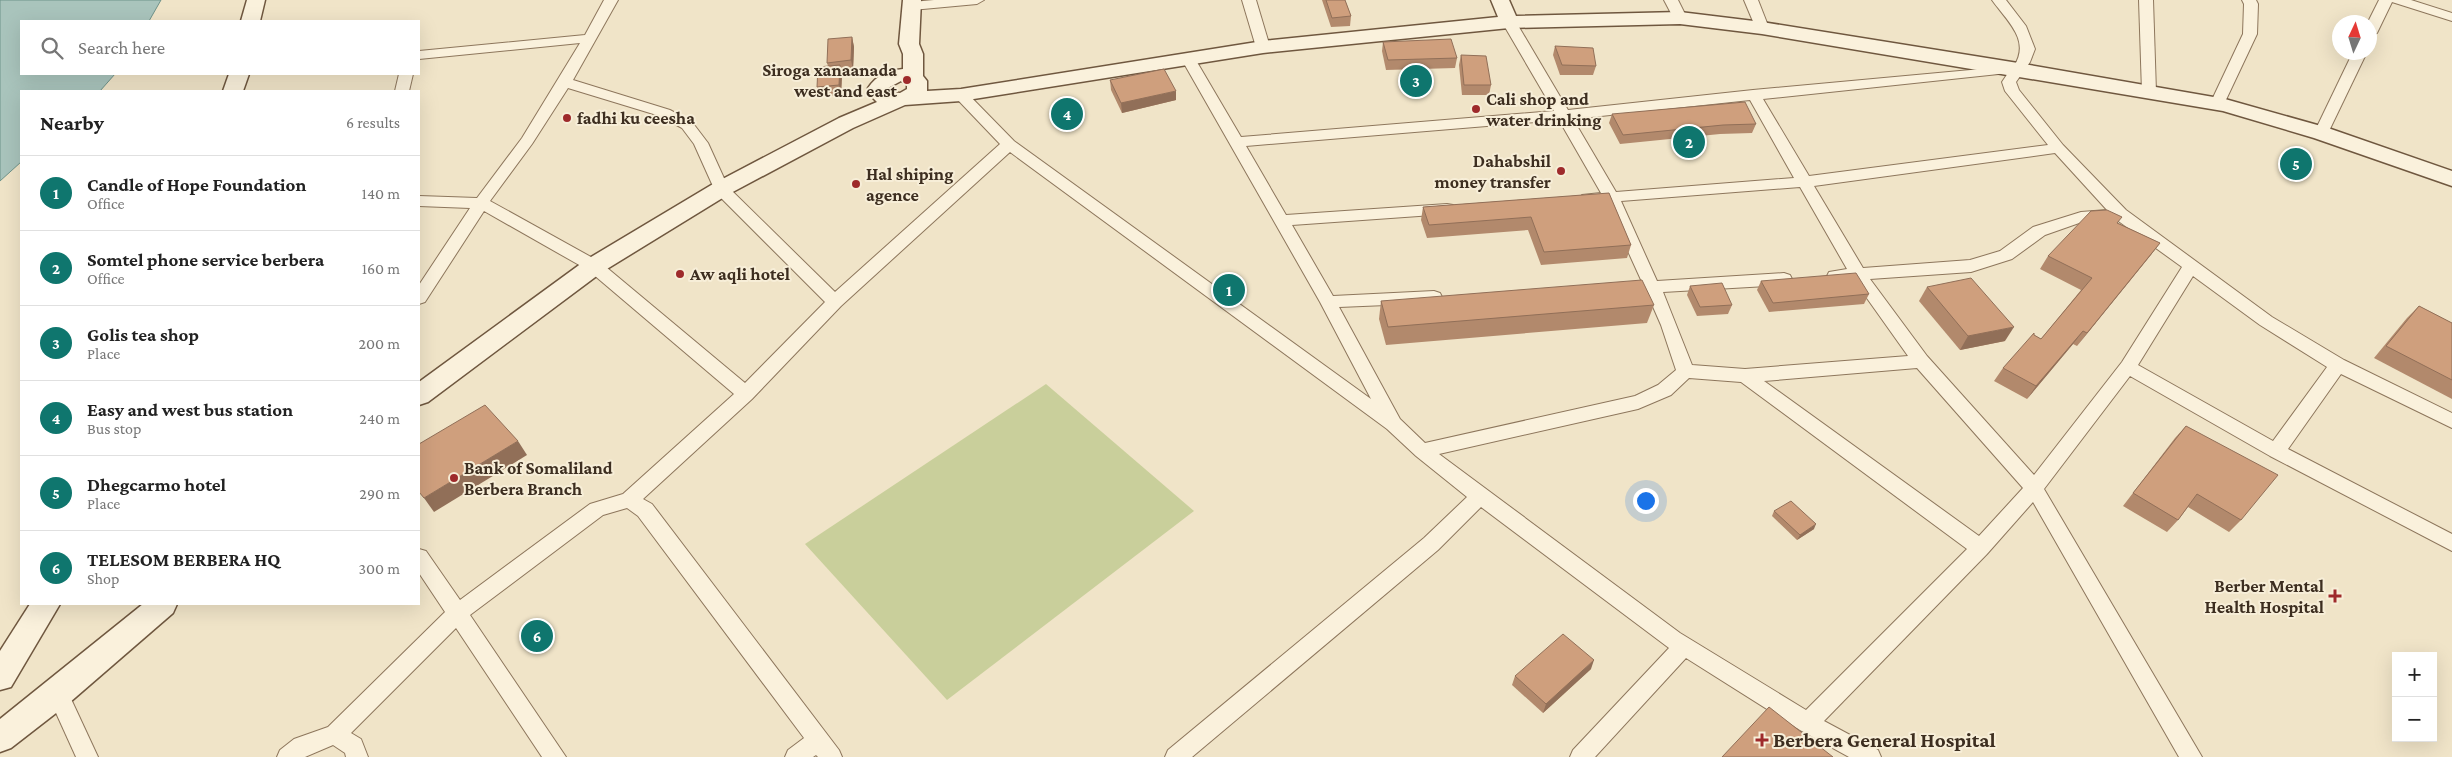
<!DOCTYPE html>
<meta charset="utf-8">
<style>
:root{--surface:#fff;--page:#f2f2f2;--text:#222;--muted:#767676;--line:#e0e0e0;--accent:#0f766e}
body{margin:0;font-family:"Crimson Pro",serif;background:var(--page);color:var(--text)}
.controls{position:absolute;right:15px;bottom:15px;display:grid;overflow:hidden;border-radius:0px;box-shadow:0 5px 20px #0002}
.controls button{width:45px;height:45px;display:grid;place-items:center;padding:0;border:0;border-bottom:1px solid var(--line);background:var(--surface);color:var(--text);font:25px sans-serif}
.compass{position:absolute;left:2332px;top:15px;width:45px;height:45px;border-radius:50%;background:var(--surface);box-shadow:0 5px 20px #0002;rotate:4deg}
.you{position:absolute;left:1645px;top:500px;width:18px;height:18px;margin:-12px;border:4px solid #fff;border-radius:50%;background:#1a73e8;box-shadow:0 0 0 8px #1a73e833}
.badge{display:grid;place-items:center;width:32px;height:32px;border-radius:50%;background:var(--accent);color:#fff;font-size:16px;font-weight:700}
.pin{position:absolute;translate:-50% -50%;border:2px solid #fff;box-shadow:0 1px 5px #0006}
.list{margin:0;padding:0;list-style:none}
h2{display:flex;justify-content:space-between;align-items:center;height:65px;margin:0;padding:0 20px;font-size:21px}
h2 small{font-size:16px;font-weight:400;color:var(--muted)}
.list li{display:grid;grid-template-columns:32px 1fr auto;gap:15px;align-items:center;box-sizing:border-box;height:75px;padding:0 20px;border-top:1px solid var(--line)}
.list b{display:block;font-size:19px;white-space:nowrap}
.list p{margin:0;font-size:16px;white-space:nowrap;color:var(--muted)}
.list em{font-size:16px;font-style:normal;color:var(--muted)}
.icon{flex:none;width:28px;height:28px;fill:none;stroke:currentColor;stroke-width:2;stroke-linecap:round;stroke-linejoin:round}
.map{position:relative;flex:none;width:2452px;height:757px;overflow:hidden}
.search{position:absolute;background:var(--surface);box-shadow:0 5px 20px #0002;left:20px;top:20px;width:400px;height:55px;display:flex;align-items:center;gap:12px;box-sizing:border-box;padding:0 18px;border-radius:0px;color:var(--muted);font-size:19px}
.panel{position:absolute;background:var(--surface);box-shadow:0 5px 20px #0002;left:20px;top:90px;width:400px;height:515px;border-radius:0px}
.map>svg:first-child{display:block}
</style>
<div class="map">
<svg width="2452" height="757" viewBox="0 0 2452 757">
<rect width="100%" height="100%" fill="#f0e4c8"/>
<path fill="#c9cf9b" d="M1046,384L1194,511L947,700L805,544Z"/>
<path fill="#a9c4bc" stroke="#6f938a" d="M0,0H161L149,21H21V74H115L100,91H21V162L0,181Z"/>
<g fill="none" stroke-linecap="round" stroke-linejoin="round">
<defs>
<g id="street">
<path d="M604,0H618L573,80L670,110L692,122L708,143L728,187L835,292L1000,144L956,98L954,95L961,91L966,92L1014,141L1371,399L1320,302L1182,60L1184,57H1194L1241,137L1554,111L1502,22L1509,18L1516,22L1568,110L1753,90L2014,66C2031,40 2007,21 1992,0H2006L2026,26L2035,49L2030,62L2016,82L2019,90L2063,145L2126,210L2272,317L2344,360L2452,413V428L2341,374L2288,449L2452,534V551L2270,456L2130,376L2044,489L2202,757H2179L2033,502L1987,554L1824,721L1878,750L1881,757H1849L1800,730L1686,658L1595,757H1570L1573,750L1669,648L1481,507L1438,550L1192,757H1165L1168,750L1424,538L1467,497L1416,456L1387,429L1010,152L841,306L752,399L643,499L652,504L839,750L842,757H818L816,755L813,757H785L788,750L804,738L638,516L627,508L603,515L470,615L566,757H542L456,628L351,733L361,739L368,757H346L345,753L333,745L305,757H277L280,750L294,739L328,727L445,612L419,573V549L426,551L460,600L590,504L623,494L734,394L588,270L484,211L425,302L419,304V285L470,208L419,206V196L477,198L522,138L580,43L419,59V51L585,35ZM2008,73L2002,82L2005,91L2048,145L1809,176L1763,99ZM568,88L660,116L682,128L694,144L716,193L825,302L745,383L600,262L490,201L532,144ZM1750,100L1794,178L1616,192L1573,119ZM1559,120L1601,193L1582,195L1579,199L1582,203H1606L1642,282L1617,285L1615,289L1617,293H1647L1661,325L1676,370L1658,385L1635,396L1425,443L1400,419L1339,307L1434,303L1440,301L1442,297L1440,293L1434,291L1333,296L1292,225L1447,214L1453,213L1455,209L1453,205L1447,204L1286,215L1246,146ZM2055,153L2107,210L2081,212L2033,227L2000,251L1970,260L1863,268L1814,186ZM1800,187L1847,269L1829,272L1827,276L1829,280H1854L1908,356L1745,369L1692,365L1663,292L1784,285L1790,283L1792,279L1790,275L1784,273L1657,281L1621,201ZM2117,220L2182,267L2122,362L2034,475L1927,356L1870,279L1971,272L2012,259L2045,235L2082,222ZM2193,276L2260,325L2327,367L2273,441L2138,365ZM1917,368L2023,488L1979,536L1764,381ZM1689,378L1741,382L1967,549L1806,710L1680,633L1439,454L1638,409L1671,395Z"/>
<path d="M934,0H984L977,4L912,10L905,6L912,2Z"/>
<path d="M1242,0H1256L1270,47L1268,50L1263,51L1256,47Z"/>
<path d="M1664,0H1678L1687,18L1685,21H1675Z"/>
<path d="M1744,0H1758L1769,28L1767,31H1757Z"/>
<path d="M2139,0H2153L2156,92L2149,96L2142,92Z"/>
<path d="M2242,0H2256L2258,4L2257,34L2224,104L2222,107H2212L2210,104L2243,34L2244,4Z"/>
<path d="M2379,0H2411L2452,13V21L2392,2L2377,33L2370,37L2368,22Z"/>
<path d="M2353,52H2367L2328,133L2321,138L2316,136L2314,133Z"/>
<path d="M399,74H413L409,91H395Z"/>
<path d="M58,683L65,686L98,757H76L47,693L51,686Z"/>
</g>
<g id="secondary">
<path d="M247,0H265L260,21H241Z"/>
<path d="M903,0H921L919,44L923,54V76L927,81V91L961,89L1263,41L1498,17L1491,0H1509L1516,16L1680,12L1762,22L2018,63L2225,99L2328,128L2452,171V186L2314,138L2223,111L1762,34L1680,24L1509,28L1263,53L961,101L905,105L853,128L729,194L602,272L428,402L419,405V382L586,260L713,184L839,118L877,102L871,96L868,88C877,75 887,71 903,69V54L899,44ZM901,81L907,84V89L900,93L890,92L888,88Z"/>
<path d="M229,74H249L243,91H223Z"/>
<path d="M30,604H60L11,687L0,690V651Z"/>
<path d="M143,604H177L173,613L69,703L11,748L0,752V719Z"/>
</g>
</defs>
<use href="#street" stroke="#8d765c" stroke-width="2"/>
<use href="#secondary" stroke="#6f573f" stroke-width="3"/>
<use href="#street" fill="#faf1dc" fill-rule="evenodd"/>
<use href="#secondary" fill="#faf1dc" fill-rule="evenodd"/>
</g>
<g fill="#b2896c">
<path d="M1322,0H1345L1351,16L1350,26L1331,27Z"/>
<path d="M852,37L854,47L853,70L841,71L842,75L841,95L820,97L817,87L828,66L827,63Z"/>
<path d="M1383,42L1457,58L1455,68L1386,70L1382,51Z"/>
<path d="M1555,46L1596,66L1593,75H1560L1553,55Z"/>
<path d="M1461,55L1491,85L1489,95H1462L1459,65Z"/>
<path d="M1110,80L1176,100L1122,113L1111,90Z"/>
<path d="M1612,114L1756,124L1752,133L1720,134L1620,144L1609,123Z"/>
<path d="M1609,193L1631,245L1627,258L1541,265L1528,230L1427,238L1421,220L1423,207Z"/>
<path d="M2118,223L2160,243L2150,256L2077,346L2073,344L2027,399L1994,381L2003,368L2034,335L2041,339L2081,290L2040,269L2048,256Z"/>
<path d="M1761,281L1869,294L1864,304L1769,312L1757,290Z"/>
<path d="M1690,286L1732,305L1728,314L1697,316L1687,295Z"/>
<path d="M1927,287L2005,341L1960,350L1919,301Z"/>
<path d="M1381,301L1654,305L1647,323L1386,345L1379,319Z"/>
<path d="M2419,306L2452,323V399L2374,358L2407,318Z"/>
<path d="M2186,426L2241,520L2229,532L2188,507L2178,520L2167,532L2123,506L2175,438Z"/>
<path d="M1774,511L1814,529L1797,540L1772,516Z"/>
<path d="M1591,669L1543,713L1512,685L1515,676Z"/>
</g>
<g fill="#916f58">
<path d="M852,37L854,47L853,70L851,60Z"/>
<path d="M840,65L842,75L841,95L839,85Z"/>
<path d="M1176,91V100L1122,113L1121,103Z"/>
<path d="M2160,243L2150,256L2077,346L2087,333Z"/>
<path d="M2014,327L2005,341L1960,350L1968,336Z"/>
<path d="M2083,331L2073,344L2027,399L2036,386Z"/>
<path d="M518,441L527,455L434,512L424,498Z"/>
<path d="M1816,524L1814,529L1797,540L1800,535Z"/>
<path d="M1594,660L1591,669L1543,713L1546,704Z"/>
</g>
<g fill="#cf9f7d" stroke="#916f58">
<path d="M1326,0H1345L1351,16L1332,18Z"/>
<path d="M852,37L851,60L827,63L828,39Z"/>
<path d="M1451,39L1457,58L1388,60L1383,42Z"/>
<path d="M1555,46L1593,48L1596,66L1562,65Z"/>
<path d="M1461,55L1486,56L1491,85H1464Z"/>
<path d="M840,65L839,85L817,87L818,67Z"/>
<path d="M1164,69L1176,91L1121,103L1110,80Z"/>
<path d="M1745,102L1756,124L1723,125L1623,135L1612,114Z"/>
<path d="M1609,193L1631,245L1544,252L1531,217L1429,225L1423,207Z"/>
<path d="M2107,210L2122,217L2117,223L2160,243L2087,333L2083,331L2036,386L2003,368L2034,333V335L2041,339L2092,278L2048,256L2091,211Z"/>
<path d="M1856,273L1869,294L1773,303L1761,281Z"/>
<path d="M1971,278L2014,327L1968,336L1927,287Z"/>
<path d="M1642,280L1654,305L1388,327L1381,301Z"/>
<path d="M1722,283L1732,305L1700,307L1690,286Z"/>
<path d="M2419,306L2452,323V380L2386,346Z"/>
<path d="M485,405L518,441L424,498L419,492V444Z"/>
<path d="M2186,426L2278,475L2241,520L2197,494L2178,520L2133,493Z"/>
<path d="M1791,501L1816,524L1800,535L1774,511Z"/>
<path d="M1563,634L1594,660L1546,704L1515,676Z"/>
<path d="M1769,707L1833,757H1722Z"/>
</g>
<g fill="#9e2a2b" stroke="#f7eed8" stroke-width="2">
<circle cx="907" cy="80" r="5"/>
<circle cx="1476" cy="109" r="5"/>
<circle cx="567" cy="118" r="5"/>
<circle cx="1561" cy="171" r="5"/>
<circle cx="856" cy="184" r="5"/>
<circle cx="680" cy="274" r="5"/>
<circle cx="454" cy="478" r="5"/>
<path d="M2332.5 588.5h5v5h5v5h-5v5h-5v-5h-5v-5h5z"/>
<path d="M1759.5 732.5h5v5h5v5h-5v5h-5v-5h-5v-5h5z"/>
</g>
<g text-anchor="middle" dominant-baseline="central" stroke-width="4" stroke-linejoin="round" paint-order="stroke">
<g font-size="18" font-weight="bold" fill="#3d2e20" stroke="#f7eed8" text-anchor="start">
<text x="897" y="70" text-anchor="end">Siroga xanaanada<tspan x="897" dy="21">west and east</tspan></text>
<text x="1486" y="99">Cali shop and<tspan x="1486" dy="21">water drinking</tspan></text>
<text x="577" y="118">fadhi ku ceesha</text>
<text x="1551" y="161" text-anchor="end">Dahabshil<tspan x="1551" dy="21">money transfer</tspan></text>
<text x="866" y="174">Hal shiping<tspan x="866" dy="21">agence</tspan></text>
<text x="690" y="274">Aw aqli hotel</text>
<text x="464" y="468">Bank of Somaliland<tspan x="464" dy="21">Berbera Branch</tspan></text>
<text x="2324" y="586" text-anchor="end">Berber Mental<tspan x="2324" dy="21">Health Hospital</tspan></text>
</g>
<g font-size="21" font-weight="bold" fill="#3d2e20" stroke="#f7eed8" text-anchor="start">
<text x="1773" y="740">Berbera General Hospital</text>
</g>
</g>
</svg>
<div class="controls">
<button>+</button>
<button>−</button>
</div>
<svg class="compass" viewBox="-18 -18 36 36"><path d="M0-13l5 13h-10z" fill="#e53935"/><path d="M0 13l5-13h-10z" fill="#767676"/></svg>
<div class="you"></div>
<div class="pin badge" style="left:1229px;top:290px">1</div>
<div class="pin badge" style="left:1689px;top:142px">2</div>
<div class="pin badge" style="left:1416px;top:81px">3</div>
<div class="pin badge" style="left:1067px;top:114px">4</div>
<div class="pin badge" style="left:2296px;top:164px">5</div>
<div class="pin badge" style="left:537px;top:636px">6</div>
<div class="search"><svg class="icon" aria-label="search" viewBox="0 0 24 24"><circle cx="10" cy="10" r="6"/><path d="M15 15l6 6"/></svg>Search here</div>
<section class="panel">
<h2>Nearby<small>6 results</small></h2>
<ul class="list">
<li><span class="badge">1</span><div><b>Candle of Hope Foundation</b><p>Office</p></div><em>140 m</em></li>
<li><span class="badge">2</span><div><b>Somtel phone service berbera</b><p>Office</p></div><em>160 m</em></li>
<li><span class="badge">3</span><div><b>Golis tea shop</b><p>Place</p></div><em>200 m</em></li>
<li><span class="badge">4</span><div><b>Easy and west bus station</b><p>Bus stop</p></div><em>240 m</em></li>
<li><span class="badge">5</span><div><b>Dhegcarmo hotel</b><p>Place</p></div><em>290 m</em></li>
<li><span class="badge">6</span><div><b>TELESOM BERBERA HQ</b><p>Shop</p></div><em>300 m</em></li>
</ul>
</section>
</div>
